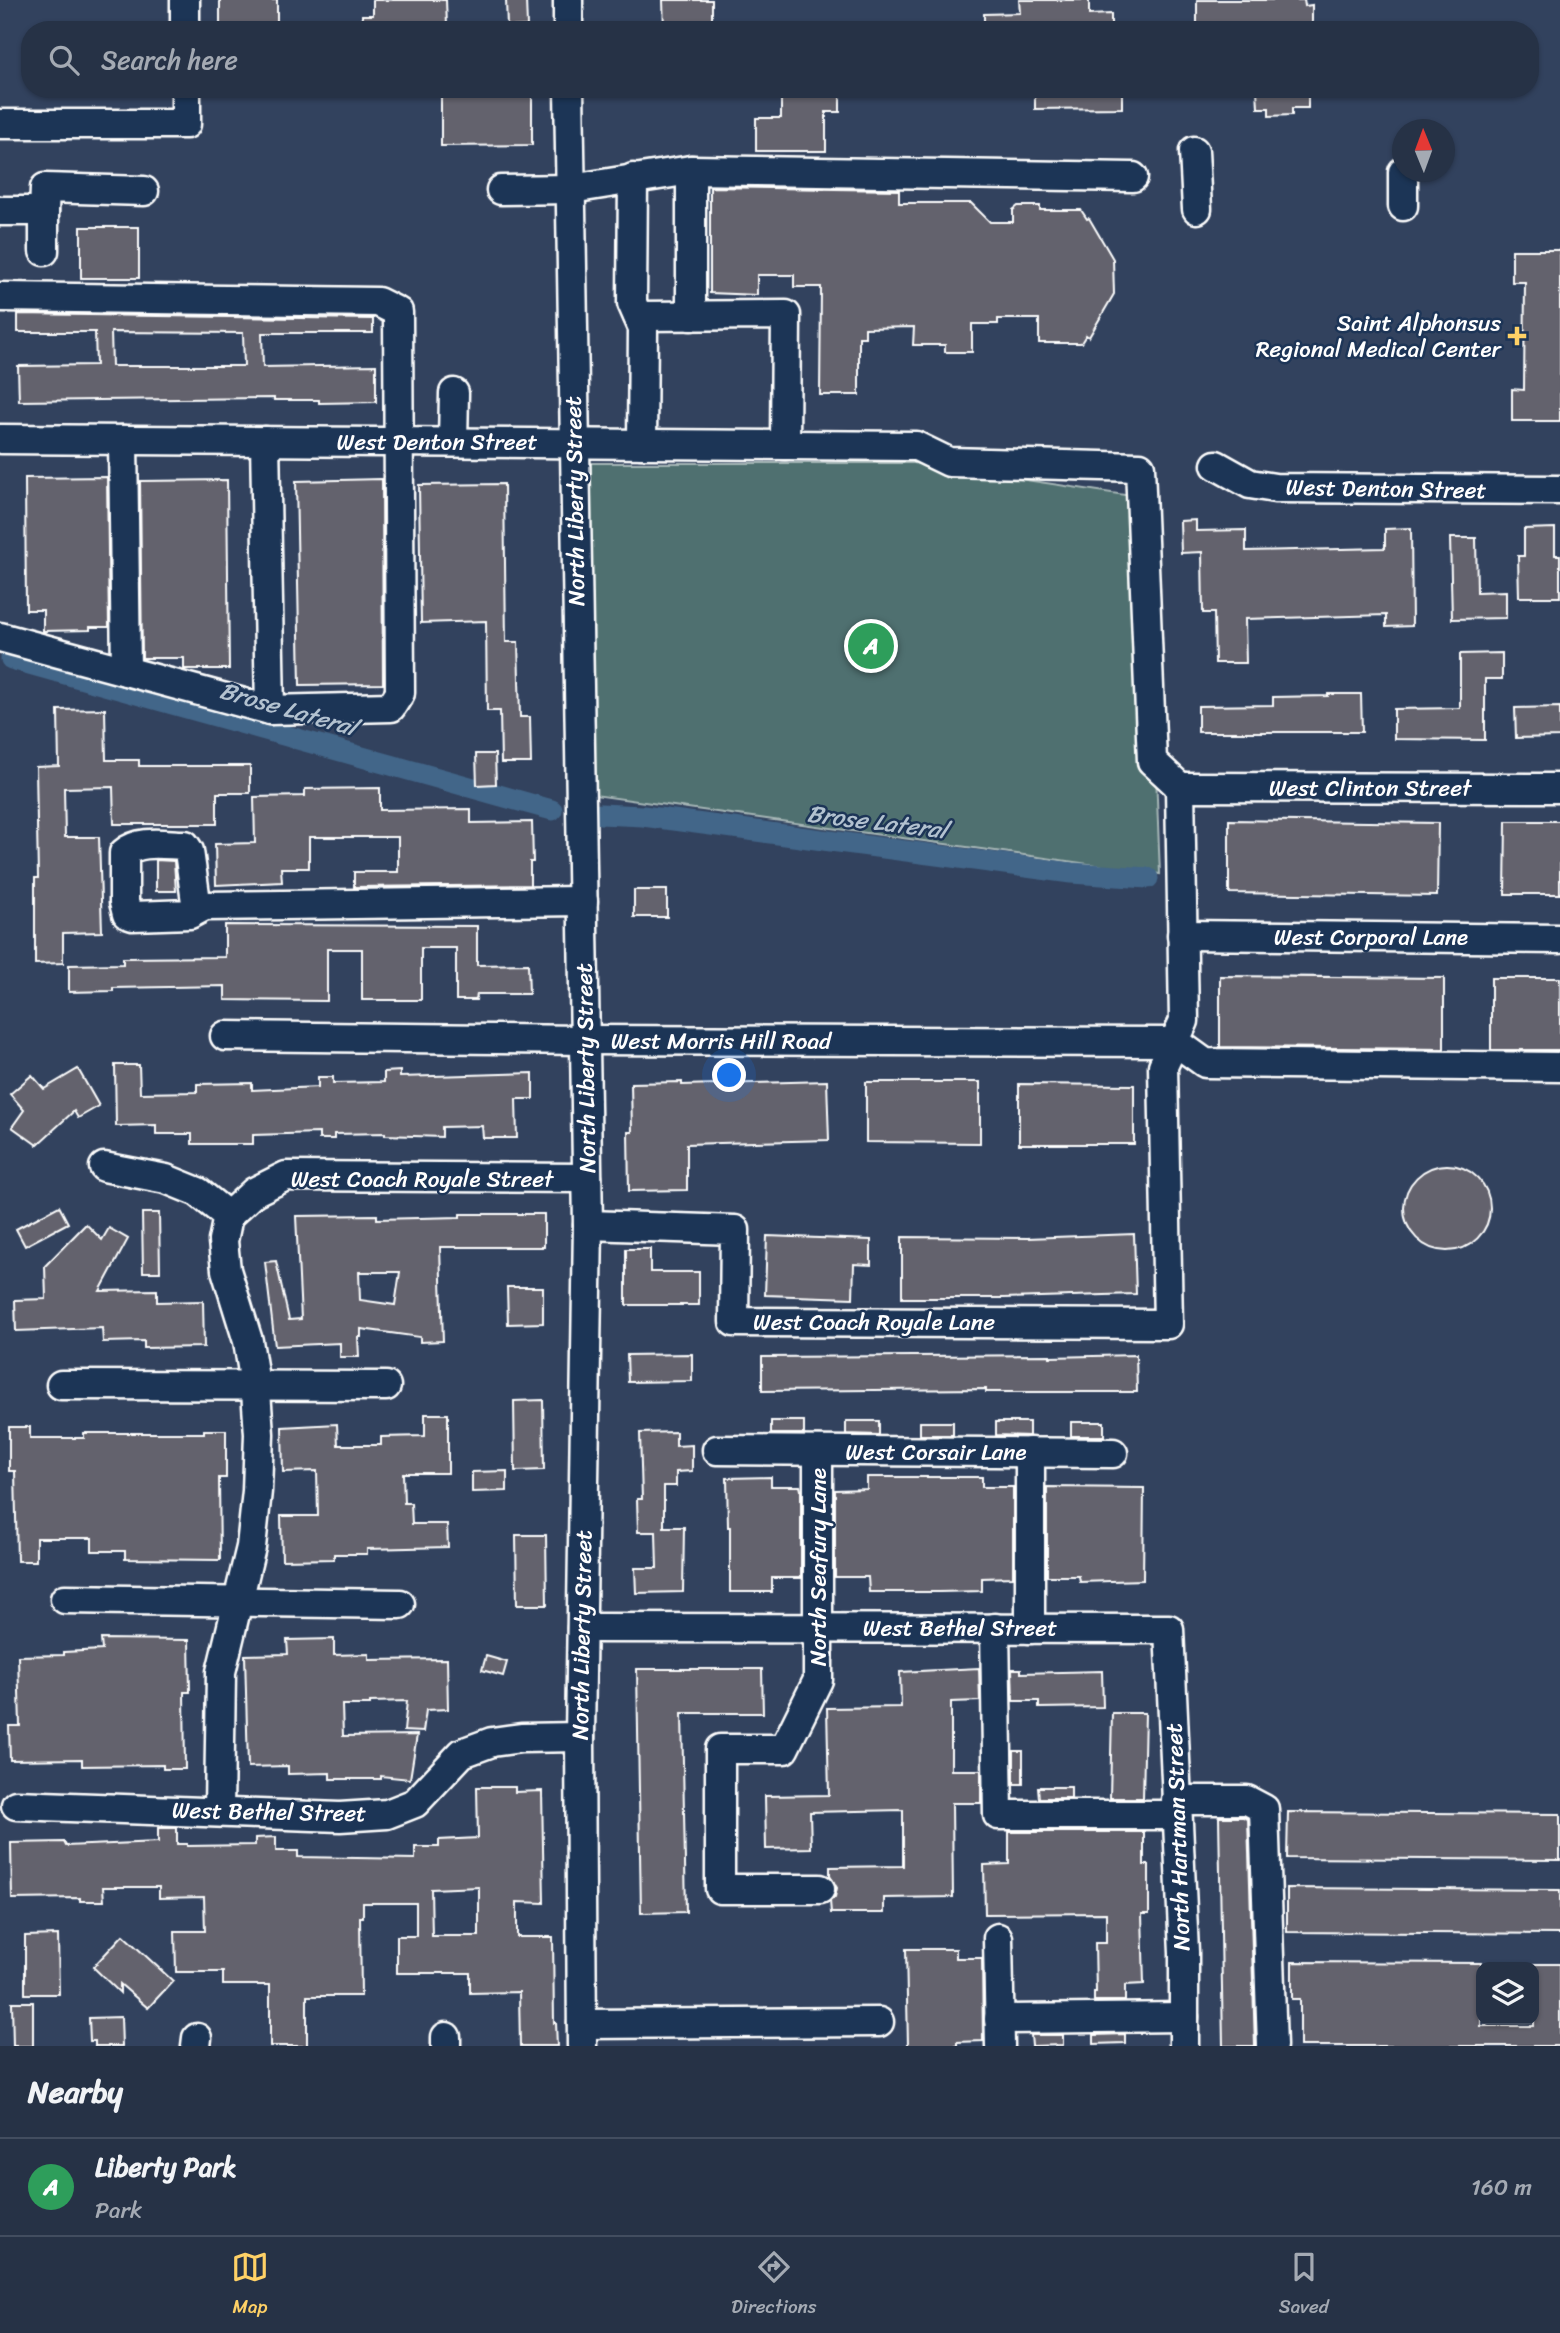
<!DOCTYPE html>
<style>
:root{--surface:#263246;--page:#2e3a4d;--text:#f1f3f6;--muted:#a4aab3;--line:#424d5f;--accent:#ffd166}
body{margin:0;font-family:Sriracha,sans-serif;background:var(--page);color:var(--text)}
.controls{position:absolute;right:21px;bottom:21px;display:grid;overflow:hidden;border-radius:14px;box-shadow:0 2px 5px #0004}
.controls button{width:63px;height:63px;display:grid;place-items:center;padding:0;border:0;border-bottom:2px solid var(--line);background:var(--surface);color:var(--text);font:35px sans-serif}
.compass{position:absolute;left:1392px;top:119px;width:63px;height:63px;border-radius:50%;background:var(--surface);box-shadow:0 2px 5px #0004;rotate:359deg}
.you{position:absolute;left:730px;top:1076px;width:24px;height:24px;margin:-18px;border:5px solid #fff;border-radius:50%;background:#1a73e8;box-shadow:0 0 0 10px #1a73e833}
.badge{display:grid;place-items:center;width:46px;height:46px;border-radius:50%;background:var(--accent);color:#fff;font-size:23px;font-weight:700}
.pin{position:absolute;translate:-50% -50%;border:4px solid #fff;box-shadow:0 2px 7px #0006}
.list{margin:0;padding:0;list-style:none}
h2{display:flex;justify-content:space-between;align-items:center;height:91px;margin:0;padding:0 28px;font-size:30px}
h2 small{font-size:23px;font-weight:400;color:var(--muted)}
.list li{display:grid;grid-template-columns:46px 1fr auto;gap:21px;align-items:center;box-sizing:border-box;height:98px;padding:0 28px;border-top:2px solid var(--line)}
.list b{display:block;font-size:26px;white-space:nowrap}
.list p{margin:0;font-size:23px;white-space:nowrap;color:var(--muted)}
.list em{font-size:23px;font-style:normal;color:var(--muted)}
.icon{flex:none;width:38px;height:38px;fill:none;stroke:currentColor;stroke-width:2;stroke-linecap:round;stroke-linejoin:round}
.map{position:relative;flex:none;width:1560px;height:2046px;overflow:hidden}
.search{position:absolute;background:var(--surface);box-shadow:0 2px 5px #0004;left:21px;right:21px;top:21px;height:77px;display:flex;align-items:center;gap:18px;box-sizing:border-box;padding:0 24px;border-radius:28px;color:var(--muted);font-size:26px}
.sheet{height:189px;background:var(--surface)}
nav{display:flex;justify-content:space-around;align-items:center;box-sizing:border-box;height:98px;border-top:2px solid var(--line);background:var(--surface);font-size:19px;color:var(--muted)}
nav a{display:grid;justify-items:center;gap:4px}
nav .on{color:var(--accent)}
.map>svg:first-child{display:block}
</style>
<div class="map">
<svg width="1560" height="2046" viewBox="0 0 1560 2046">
<rect width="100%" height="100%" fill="#32425e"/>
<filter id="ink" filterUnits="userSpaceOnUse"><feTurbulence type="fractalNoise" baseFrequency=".0143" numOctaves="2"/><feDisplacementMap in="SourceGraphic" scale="14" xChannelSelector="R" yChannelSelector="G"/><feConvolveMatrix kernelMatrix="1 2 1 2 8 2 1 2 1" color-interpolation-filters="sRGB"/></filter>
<g filter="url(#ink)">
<path fill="#4f6f6f" stroke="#a7b7b7" stroke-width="2" d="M585,463H914L1145,498L1160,874L594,795Z"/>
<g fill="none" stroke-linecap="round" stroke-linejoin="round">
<g stroke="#426689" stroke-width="21">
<path d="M11,659L552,810"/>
<path d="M600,814L643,816L1071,873L1148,878"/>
</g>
</g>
<g fill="#63626d" stroke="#fff" stroke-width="2" fill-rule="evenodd">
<rect x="220" y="0" width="57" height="30"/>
<path d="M373,0H446L447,26L400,27V30H362V15H373Z"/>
<path d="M506,0H526L527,26L507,27Z"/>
<path d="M663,0H712V30H664Z"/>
<path d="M1019,0H1089V15L1111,14V30H984V14L1020,13Z"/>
<path d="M1197,0H1304L1305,6L1312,5V30H1197Z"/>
<path d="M441,89H532V145L441,146Z"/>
<path d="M781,89H840V112H826V151H756V118H781Z"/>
<path d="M1035,89H1122V108L1035,109Z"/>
<path d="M1257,89H1308V108H1292V115L1269,116V108H1258Z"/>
<path d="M710,187L899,190V203H971L990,222H1013V210L1018,206H1040V210H1081L1087,219L1089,218L1113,259L1114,294L1089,337L1086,335L1081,343H1039V319H998V324H972V352H945V345H913L914,327L865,328V337H859V395H820L821,287H794V275H757V295L710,293Z"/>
<rect x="81" y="227" width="58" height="51"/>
<path d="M1512,250H1560V421H1512V389L1524,390L1525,282H1512Z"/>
<path d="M18,314L373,319V333H262L263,367L376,365V402L319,403V400H274V398L19,401L18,366L96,365L95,332H18ZM111,332L243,333L244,366H112Z"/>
<path d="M107,477L109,627H90V630L43,631V610H26L25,478Z"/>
<path d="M382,479L383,684L300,685L296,481Z"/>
<path d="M227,480L229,669H184V658H142L140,481Z"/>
<path d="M504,484L506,642H518L520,717H530L531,763H501L500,711H487L486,621L421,623L419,485Z"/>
<path d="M1196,520V531L1246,530V551L1385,548V529L1411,528L1412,626L1386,627V615L1245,619L1246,663H1215L1214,613H1203L1202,552L1181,553L1180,521Z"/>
<path d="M1555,528V555H1560V597H1519L1518,556H1524V529Z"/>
<path d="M1450,538H1476L1477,592L1506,591V618L1452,619Z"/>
<path d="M1502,653V679H1485V740L1394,739V709L1460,708V654Z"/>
<path d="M1328,694H1361L1362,732H1198V706L1273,705V697L1328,696Z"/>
<path d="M1560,707V737L1516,738L1515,708Z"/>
<path d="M105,709L106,760H139V766H250V793H217V824H114L113,787L64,788L65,837H99L102,932L63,933V963L35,964V878H38L36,767L59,766L58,710Z"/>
<path d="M476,754H495L496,784L477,785Z"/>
<path d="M380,788V810L471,809V823L532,822L533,862H530V885L354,887V872H398V837H309V868H281L282,882L216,885L215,844L255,843L254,797L305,796V789Z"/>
<path d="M1229,820L1438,823L1437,896L1229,893Z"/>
<path d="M1506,821H1560V894H1505Z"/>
<path d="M156,860L174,861L176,891H156Z"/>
<rect x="634" y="890" width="33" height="27"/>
<path d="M225,925L477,926V965L528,964L529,994H477L476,1000H456V948H421V1000H362V949H327V1001L225,1000V986L113,988V991L69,992V965L123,964V958L225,957Z"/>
<path d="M1220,976L1444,978V1049L1220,1047Z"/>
<rect x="1491" y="978" width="69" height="72"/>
<path d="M115,1065H139L140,1093L197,1092V1084L252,1083V1090L318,1087V1077H333V1083L384,1082V1072L400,1071V1077L533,1073V1099H516L517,1138H483L482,1126L442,1127V1137L385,1135V1133L334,1134V1139H319V1133L253,1135V1144H192V1134H156V1125L116,1126Z"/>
<path d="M78,1069L99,1106L78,1118L74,1111L37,1145L12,1127L24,1110L10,1094L32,1075L44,1089Z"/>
<path d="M827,1081L829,1140L687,1144V1190L629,1191L628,1132H632L631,1083L682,1082V1085Z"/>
<path d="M866,1082H980V1143L866,1142Z"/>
<path d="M1019,1084L1134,1085V1144H1019Z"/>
<circle cx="1447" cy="1208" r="43"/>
<path d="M59,1206L68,1223L25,1246L16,1229Z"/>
<path d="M142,1213H159L160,1272H143Z"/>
<path d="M460,1214H544V1247H440L443,1341L420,1342V1337L361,1329V1337H358L359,1357H340V1343L275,1346L265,1262L276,1261L289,1320L301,1319L296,1216L377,1215V1219L460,1217ZM359,1272H400L395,1305L360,1300Z"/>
<path d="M86,1224L102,1240L109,1228L128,1239L100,1291L157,1290V1302L203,1301L204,1347L144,1348V1341L103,1342L102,1328L16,1331L15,1300L46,1299L45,1266Z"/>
<path d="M1134,1234L1136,1294L1004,1298H902V1237L1027,1238Z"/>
<path d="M767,1236L871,1240V1265L854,1264L853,1298L765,1295Z"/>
<path d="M626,1249H650V1272H699V1305H626Z"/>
<path d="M507,1287H543V1323L508,1324Z"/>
<path d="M692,1354V1381L628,1382L627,1355Z"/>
<path d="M1050,1355V1357L1136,1355L1137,1392H986V1389L762,1391V1357Z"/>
<path d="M543,1400L544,1470L515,1471L514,1401Z"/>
<path d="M425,1414H448V1473H403L404,1503H411L412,1524H447L448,1547L367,1549V1554H334V1559L282,1560L281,1516H318L317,1471L283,1472L282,1427L337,1424L338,1445H381V1437L425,1436Z"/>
<rect x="771" y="1421" width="33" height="13"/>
<path d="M846,1421H879V1435L846,1434Z"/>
<rect x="920" y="1422" width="33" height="13"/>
<path d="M996,1422H1029V1436L996,1435Z"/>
<rect x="1071" y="1422" width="33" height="14"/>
<path d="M9,1427H30V1438H84V1433H204V1430H226V1478H219L220,1560L125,1559V1551H92V1538H36V1561H17L15,1471H9Z"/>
<path d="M676,1432V1446L692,1445V1471L676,1472V1486H664V1527H684L683,1592L636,1593L635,1568H657L656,1532H638L637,1499H642L640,1433Z"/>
<path d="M507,1471V1491L472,1492V1472Z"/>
<path d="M771,1477V1486H800L801,1490V1578H772V1592H730V1527H728L727,1478Z"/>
<path d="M867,1477H982V1487H1013V1577L982,1578V1591L939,1592H869L868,1577H835V1490L867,1489Z"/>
<path d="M1047,1487L1144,1488L1143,1580L1080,1582L1079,1576H1047Z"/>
<path d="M516,1535H546L547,1605H517Z"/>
<path d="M101,1639L189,1640L190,1692H184L185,1769H163V1765L82,1766V1759L10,1760L9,1726H20L18,1656L64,1655V1652L102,1650Z"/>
<path d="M334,1639V1655L369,1654V1660L447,1659L448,1709L426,1710L423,1732L404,1731L407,1701L370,1702V1705H342L343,1736L417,1735L410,1779L381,1776V1779H330V1773L288,1774V1766L248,1767L245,1655L288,1654L287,1640Z"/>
<path d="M486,1656L507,1662L503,1676L482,1670Z"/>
<path d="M979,1668L980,1701L951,1702V1770H981V1803H952L953,1897L884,1898V1913H831L830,1901L835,1897L837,1888L830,1876V1867L903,1866V1810L810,1812L811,1848L766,1849L765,1796L829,1795L827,1708L901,1707L900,1672Z"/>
<path d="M637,1669H762L763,1713H682L686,1912L641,1913Z"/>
<path d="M1012,1669H1021V1673L1102,1671L1103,1707L1039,1708V1701H1013Z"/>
<path d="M1112,1713H1145L1143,1798H1110Z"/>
<rect x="1014" y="1751" width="9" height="33"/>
<path d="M477,1787H515V1792L542,1791L544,1903L517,1902V1937H553L554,2023H556L557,2046H520L519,1992L470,1993V1973H397V1936H416V1903H363V1917H360L361,1996H307V2046H270V1985H223V1972H176L175,1931H205L204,1897L159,1898V1887H103L104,1901H80V1898L12,1899L11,1843L64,1842L66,1846L158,1842V1828H177V1844H187V1846L255,1845V1838L276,1837V1851H298V1857L415,1859V1847H439V1840L478,1838ZM479,1887V1936H432L431,1889Z"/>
<path d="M1038,1787H1071V1798H1039Z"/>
<path d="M1288,1812L1560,1814V1860L1287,1858Z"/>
<path d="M1219,1817H1243L1248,1819L1255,2046H1223Z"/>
<path d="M1009,1832H1144V1865H1149V1914H1142L1144,1984L1125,1985V2001H1094V1992H1096L1095,1943H1106V1913L985,1914L984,1865L1009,1864Z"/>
<path d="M1287,1888L1560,1890V1934L1287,1932Z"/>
<path d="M58,1935L59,1994H25V1936Z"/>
<path d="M123,1935L173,1981L148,2008L120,1984V1993L93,1967Z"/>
<path d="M906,1949H956V1958H982L983,2041L957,2042V2046H908Z"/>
<path d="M1292,1962L1481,1963V2026H1534V1964H1560V2046H1300V1999H1292Z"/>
<path d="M12,2002H33V2046H13Z"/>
<path d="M121,2017L122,2046H95V2041H90L89,2018Z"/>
<path d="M1125,2034V2043L1094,2044V2035Z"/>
<path d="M1031,2035H1063V2045L1032,2046Z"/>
</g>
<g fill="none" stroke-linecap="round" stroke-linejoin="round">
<defs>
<g id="minor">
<path d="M185,0V30"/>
<path d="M568,0V30"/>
<path d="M569,89L588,1225L580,1737L582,2046"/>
<path d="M0,124H186V89"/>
<path d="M1194,151L1197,209"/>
<path d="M1403,172V206"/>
<path d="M633,178L632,303L643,328L642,444"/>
<path d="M501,190L571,189L691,170L1133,177"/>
<path d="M0,211H44L45,188L144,191"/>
<path d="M44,251V211"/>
<path d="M0,297L378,302L398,312L400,693L391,707L270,710L0,637"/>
<path d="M638,316L786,315L785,445"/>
<path d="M691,316V170"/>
<path d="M0,439L916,446L949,462L1140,467L1152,761L1180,787"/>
<path d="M123,440L126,671"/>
<path d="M265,441L270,710"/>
<path d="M453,442L454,393"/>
<path d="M1216,465L1250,484L1275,488L1560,490"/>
<path d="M1180,787L1560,788"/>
<path d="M197,909L189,851L185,845C166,845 140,839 124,853V902L127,914L133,916L190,914L205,906L583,901"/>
<path d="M1182,935L1560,939"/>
<path d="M225,1036L585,1040L1176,1042L1205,1063L1560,1067"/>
<path d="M104,1167L166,1179L198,1192L228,1216"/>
<path d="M588,1225L735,1230L734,1322L1168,1324L1163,1066L1184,1021L1180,787"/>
<path d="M61,1385L386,1386"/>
<path d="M717,1450L1113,1453"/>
<path d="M818,1451V1680L784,1749H720V1889H820"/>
<path d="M1030,1452V1629"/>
<path d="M65,1599L400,1604"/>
<path d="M582,1628L1169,1629L1184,1952V2046"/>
<path d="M995,1628L998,1815H1176"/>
<path d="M1176,1800H1247L1264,1809L1272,2046"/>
<path d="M16,1805L340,1817L387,1814L415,1803L462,1753L492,1742L521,1738L580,1737"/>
<path d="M219,1812L221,1672L251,1547L257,1491L259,1434L256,1391L248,1341L226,1270L223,1241L228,1216L254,1192L286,1176L587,1178"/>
<path d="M998,1938L1000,2046"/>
<path d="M999,2019L1184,2017"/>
<path d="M582,2024L879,2022"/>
<path d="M196,2046L197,2038"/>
<path d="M446,2046V2037"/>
</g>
</defs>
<use href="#minor" stroke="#fff" stroke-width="33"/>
<use href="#minor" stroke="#1d3557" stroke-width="28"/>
</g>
</g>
<path fill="#ffd166" stroke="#1d3557" stroke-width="2.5" d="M1513.5 325.5h7v7h7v7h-7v7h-7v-7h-7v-7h7z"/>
<g text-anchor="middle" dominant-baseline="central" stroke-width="5" stroke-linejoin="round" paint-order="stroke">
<g font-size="23" fill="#fff" stroke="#1d3557" text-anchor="end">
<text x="1501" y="323">Saint Alphonsus<tspan x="1501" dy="26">Regional Medical Center</tspan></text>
</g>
<g font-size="23" fill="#fff" stroke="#1d3557">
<text x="437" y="442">West Denton Street</text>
<text transform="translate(1386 489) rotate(1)">West Denton Street</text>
<text transform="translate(575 501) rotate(-91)">North Liberty Street</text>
<text x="1370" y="788">West Clinton Street</text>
<text x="1371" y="937">West Corporal Lane</text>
<text x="721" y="1041">West Morris Hill Road</text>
<text transform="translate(586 1068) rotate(-91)">North Liberty Street</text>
<text x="422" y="1179">West Coach Royale Street</text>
<text x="874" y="1322">West Coach Royale Lane</text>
<text x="936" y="1452">West Corsair Lane</text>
<text transform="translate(818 1567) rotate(-90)">North Seafury Lane</text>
<text x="960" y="1628">West Bethel Street</text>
<text transform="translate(582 1635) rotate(-89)">North Liberty Street</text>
<text transform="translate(269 1812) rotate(1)">West Bethel Street</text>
<text transform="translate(1178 1837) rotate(-92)">North Hartman Street</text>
</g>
<g font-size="24" font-style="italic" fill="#b3c2d0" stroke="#1d3557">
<text transform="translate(288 709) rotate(16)">Brose Lateral</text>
<text transform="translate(877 822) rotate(7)">Brose Lateral</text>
</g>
</g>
</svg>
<div class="controls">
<button><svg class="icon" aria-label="layers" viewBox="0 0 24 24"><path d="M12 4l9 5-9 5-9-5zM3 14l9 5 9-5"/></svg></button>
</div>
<svg class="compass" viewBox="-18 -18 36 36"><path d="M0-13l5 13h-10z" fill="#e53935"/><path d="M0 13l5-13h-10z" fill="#a4aab3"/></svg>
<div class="you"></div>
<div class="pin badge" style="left:871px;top:646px;background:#2e9e5b">A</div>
<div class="search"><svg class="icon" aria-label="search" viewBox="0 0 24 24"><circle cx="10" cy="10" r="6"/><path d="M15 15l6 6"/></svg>Search here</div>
</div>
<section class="sheet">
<h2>Nearby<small></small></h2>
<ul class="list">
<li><span class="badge" style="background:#2e9e5b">A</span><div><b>Liberty Park</b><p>Park</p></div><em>160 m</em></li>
</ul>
</section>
<nav>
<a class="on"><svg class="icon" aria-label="map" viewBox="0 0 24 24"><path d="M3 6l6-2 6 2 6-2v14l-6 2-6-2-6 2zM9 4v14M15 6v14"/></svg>Map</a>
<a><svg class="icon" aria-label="directions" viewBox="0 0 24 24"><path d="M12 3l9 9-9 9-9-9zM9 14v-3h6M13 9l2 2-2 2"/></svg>Directions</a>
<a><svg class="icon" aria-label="saved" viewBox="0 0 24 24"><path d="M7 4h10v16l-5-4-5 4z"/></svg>Saved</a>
</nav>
